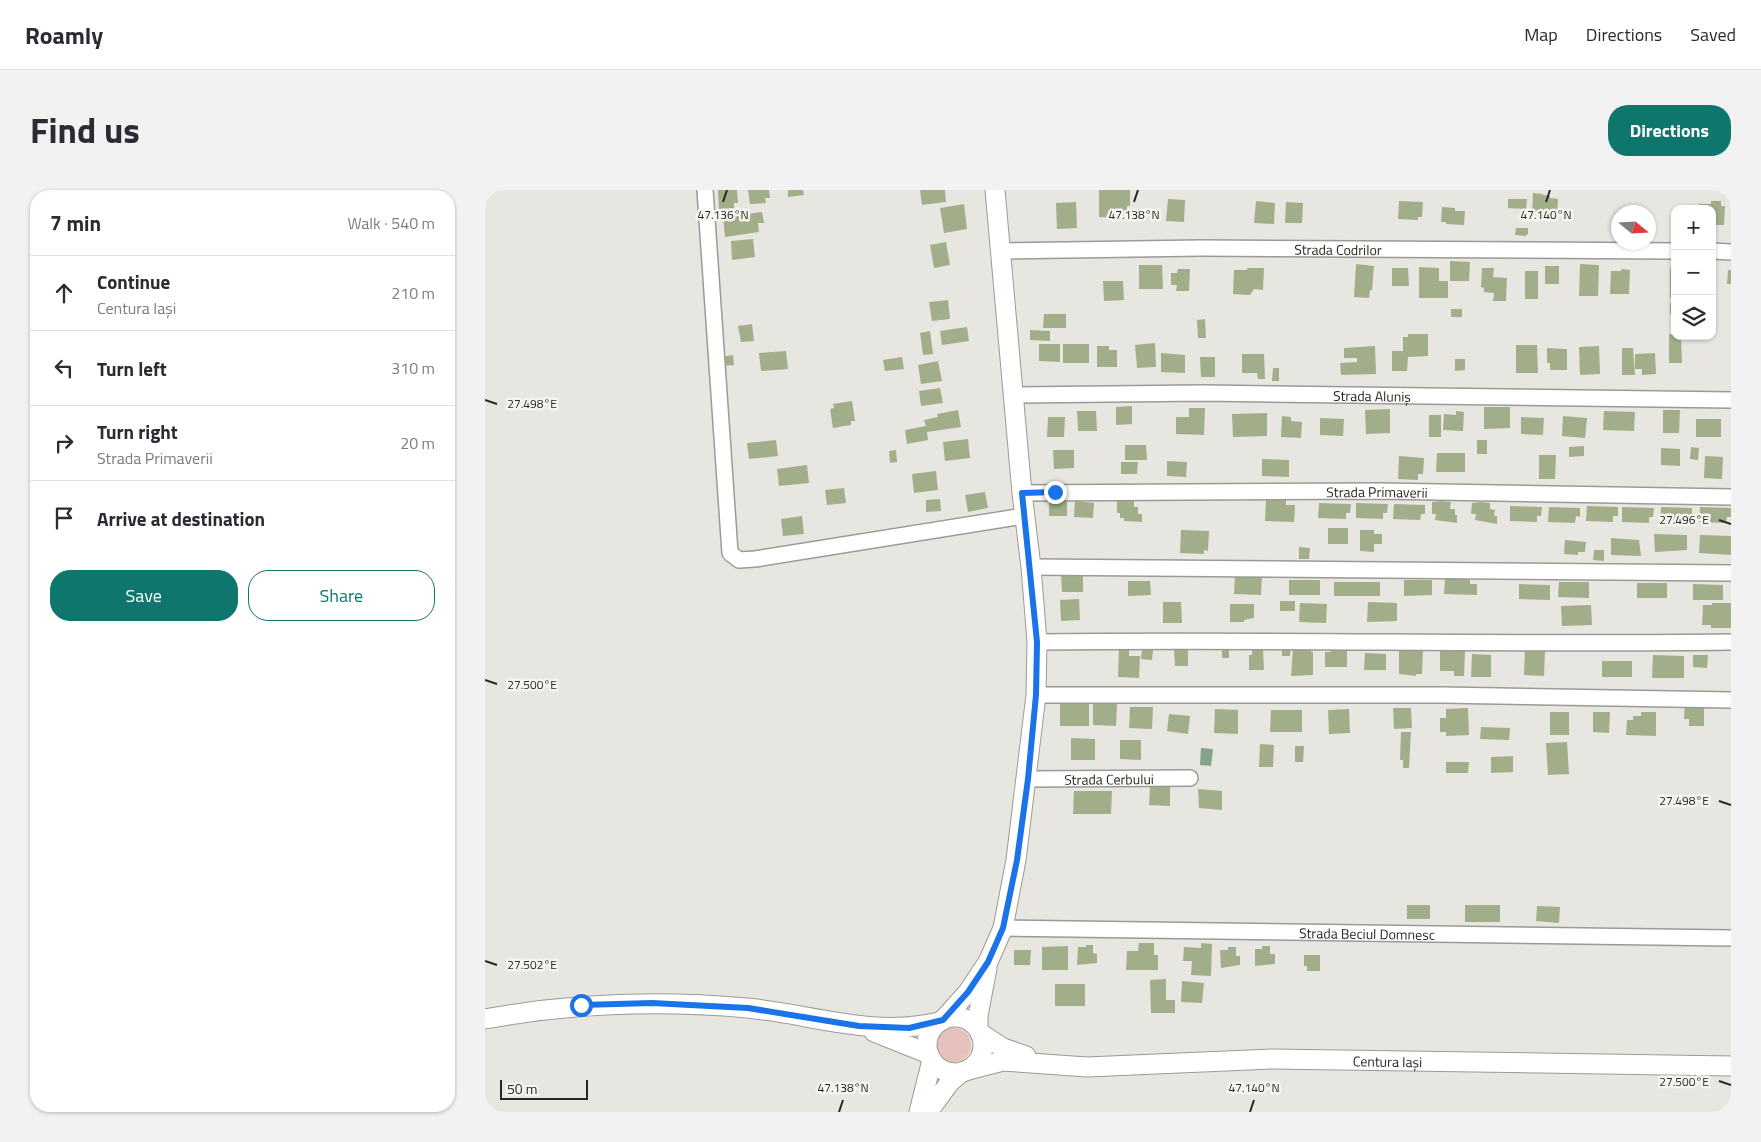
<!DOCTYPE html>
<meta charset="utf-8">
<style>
:root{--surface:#fff;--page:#f2f2f3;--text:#2b2b33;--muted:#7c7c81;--line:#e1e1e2;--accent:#0f766e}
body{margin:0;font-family:"Titillium Web",sans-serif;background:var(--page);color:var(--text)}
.controls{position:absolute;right:15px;top:15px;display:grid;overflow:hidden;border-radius:10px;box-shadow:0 1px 4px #0004}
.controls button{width:45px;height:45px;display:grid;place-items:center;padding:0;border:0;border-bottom:1px solid var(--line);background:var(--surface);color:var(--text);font:25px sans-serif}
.compass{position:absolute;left:1126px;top:15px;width:45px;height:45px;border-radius:50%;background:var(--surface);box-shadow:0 1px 4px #0004;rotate:108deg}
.scale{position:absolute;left:15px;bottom:12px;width:88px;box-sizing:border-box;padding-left:5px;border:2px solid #272724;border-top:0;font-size:14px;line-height:18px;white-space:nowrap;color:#272724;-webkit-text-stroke:4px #f6f4ee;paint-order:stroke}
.stop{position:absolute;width:15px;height:15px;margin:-11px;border:4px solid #1a73e8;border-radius:50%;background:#fff}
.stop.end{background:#1a73e8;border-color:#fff;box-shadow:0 1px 5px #0008}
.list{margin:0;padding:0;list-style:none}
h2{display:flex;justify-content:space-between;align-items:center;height:65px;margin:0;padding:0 20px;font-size:21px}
h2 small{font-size:16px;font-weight:400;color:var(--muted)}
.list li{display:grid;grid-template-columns:32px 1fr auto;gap:15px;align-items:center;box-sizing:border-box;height:75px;padding:0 20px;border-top:1px solid var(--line)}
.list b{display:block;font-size:19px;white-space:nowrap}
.list p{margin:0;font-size:16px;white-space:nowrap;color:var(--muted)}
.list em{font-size:16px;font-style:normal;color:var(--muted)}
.actions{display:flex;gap:10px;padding:15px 20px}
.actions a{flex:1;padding:11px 0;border:1px solid var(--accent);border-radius:20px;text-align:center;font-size:18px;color:var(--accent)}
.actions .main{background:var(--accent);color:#fff}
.icon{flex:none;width:28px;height:28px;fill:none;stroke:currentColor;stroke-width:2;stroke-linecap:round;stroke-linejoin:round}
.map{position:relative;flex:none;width:1246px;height:922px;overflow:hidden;border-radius:20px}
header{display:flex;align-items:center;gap:30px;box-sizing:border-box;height:70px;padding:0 25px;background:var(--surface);border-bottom:1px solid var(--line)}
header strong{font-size:24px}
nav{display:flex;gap:28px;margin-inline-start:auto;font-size:18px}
.intro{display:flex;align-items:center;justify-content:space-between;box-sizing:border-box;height:120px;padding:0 30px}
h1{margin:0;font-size:35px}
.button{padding:12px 22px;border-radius:20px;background:var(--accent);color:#fff;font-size:18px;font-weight:700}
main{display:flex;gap:30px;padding:0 30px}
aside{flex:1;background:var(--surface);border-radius:20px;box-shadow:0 1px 4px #0004}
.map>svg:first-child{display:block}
</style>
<header>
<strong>Roamly</strong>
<nav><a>Map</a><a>Directions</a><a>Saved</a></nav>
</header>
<div class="intro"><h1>Find us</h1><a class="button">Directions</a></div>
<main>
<aside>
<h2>7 min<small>Walk · 540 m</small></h2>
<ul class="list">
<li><svg class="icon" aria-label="ahead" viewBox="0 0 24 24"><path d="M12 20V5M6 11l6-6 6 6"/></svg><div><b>Continue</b><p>Centura Iași</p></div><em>210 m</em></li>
<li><svg class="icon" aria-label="left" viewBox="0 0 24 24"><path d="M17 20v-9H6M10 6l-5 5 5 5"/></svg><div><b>Turn left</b></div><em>310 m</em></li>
<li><svg class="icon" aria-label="right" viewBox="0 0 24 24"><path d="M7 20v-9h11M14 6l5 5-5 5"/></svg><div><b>Turn right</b><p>Strada Primaverii</p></div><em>20 m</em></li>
<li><svg class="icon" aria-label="arrive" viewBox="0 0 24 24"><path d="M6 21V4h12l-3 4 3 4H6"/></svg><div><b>Arrive at destination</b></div></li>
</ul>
<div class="actions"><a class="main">Save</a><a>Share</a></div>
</aside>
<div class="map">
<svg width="1246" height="922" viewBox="0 0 1246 922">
<rect width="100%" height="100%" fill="#e8e6e0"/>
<circle fill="#e7c1bc" cx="469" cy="855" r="17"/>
<path fill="#81a48b" d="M716,558L728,559L726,576L715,575Z"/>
<g fill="#a2ae89">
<path d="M233,0H252L253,13H249V18L234,19Z"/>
<path d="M263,0H284L285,8H280L281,13L265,14Z"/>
<path d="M303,0H318L319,5L303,7Z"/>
<path d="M435,0H460L461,12L437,15Z"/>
<path d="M614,0H645V16H642V24H634V28L614,27Z"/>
<path d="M1048,3L1058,4V5L1065,6V8L1073,9L1072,25L1047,24Z"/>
<path d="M683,9L700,10L699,32L681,31Z"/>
<path d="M1023,9H1042L1041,19L1023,18Z"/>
<path d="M771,11L790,13L789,34L769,33Z"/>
<path d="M914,11L938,12L937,27H933V30L913,29Z"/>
<path d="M1226,11H1236V16H1240L1239,35H1227V19H1214V14H1226Z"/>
<path d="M591,12L592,38L572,39L571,13Z"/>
<path d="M801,12L818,13L817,33H800Z"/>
<path d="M479,14L482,39L459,43L455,18Z"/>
<path d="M957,17L970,18V21H980L979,35L961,34V32H956Z"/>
<path d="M277,22L279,33H273L274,42L240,47L238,27Z"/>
<path d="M1031,38H1043V44L1040,46L1030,45Z"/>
<path d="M268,49L270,67L247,70L246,51Z"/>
<path d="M461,52L465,75L449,78L445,55Z"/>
<path d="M965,71L985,72L984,91H965Z"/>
<path d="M871,74L889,76L887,100H885L884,108L869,107Z"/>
<path d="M1095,74L1114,75L1113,106H1094Z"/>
<path d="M654,75H677L678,99H654Z"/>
<rect x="1060" y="76" width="14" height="18"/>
<path d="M934,77L954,78V91H963V108H934Z"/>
<path d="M762,78H779L778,100L769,99L765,105L748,104L749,80H762Z"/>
<path d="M907,78H923L924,96H907Z"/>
<path d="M997,78H1009L1008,87L1022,88L1021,111H1008L1009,103L999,102V98L996,97Z"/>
<rect x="1185" y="78" width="5" height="30"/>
<path d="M693,79H705L704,101H691L692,95H686V83H692Z"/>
<path d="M1136,79L1145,80L1144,104H1125L1126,81H1136Z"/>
<path d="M1243,80H1246V94H1242Z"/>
<rect x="1040" y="81" width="13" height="28"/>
<path d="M618,91H638L639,110L619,111Z"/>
<path d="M463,110L465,129L447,131L444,112Z"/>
<rect x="1185" y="113" width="5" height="11"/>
<rect x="966" y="119" width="11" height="8"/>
<path d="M559,124H581V138H558Z"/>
<path d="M720,129L721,148H713L712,130Z"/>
<path d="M267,134L269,151L256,152L253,136Z"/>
<path d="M482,137L484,151L457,155L455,141Z"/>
<path d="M545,140L565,141V151L545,150Z"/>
<path d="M445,141L448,164L438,165L435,143Z"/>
<path d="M923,144H943V166L923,167L922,181H907V161H918V147H923Z"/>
<path d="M1184,144L1196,146L1197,173H1184Z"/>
<path d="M670,153L671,177L652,178L650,155Z"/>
<path d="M554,154H575V172L554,171Z"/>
<rect x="578" y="154" width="26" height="19"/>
<path d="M1031,155H1052L1053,183H1031Z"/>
<path d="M612,156H624V160H632V177H612Z"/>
<path d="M890,156L891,184L856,185L855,173L872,172V168H859V158Z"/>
<path d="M1114,156L1115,184L1095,185L1094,157Z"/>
<path d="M1062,158L1082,159V180H1065V173H1062Z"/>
<path d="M1137,158H1148L1150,185H1137Z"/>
<path d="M301,161L303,179L276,181L274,163Z"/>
<path d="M676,163L700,165V183L676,182Z"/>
<path d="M1170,163L1171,184L1157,185V179H1150V164Z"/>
<path d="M757,164H779L780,189H773L772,183H757Z"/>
<path d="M248,165L249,175L235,176V167Z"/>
<path d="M417,167L419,179L400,181L398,170Z"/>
<path d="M715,167H730V187H716Z"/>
<path d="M970,169H980V180L970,181Z"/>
<path d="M453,171L457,191L436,194L433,175Z"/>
<path d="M788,178H794V191H787Z"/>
<path d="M455,198L458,213L436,216L434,201Z"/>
<path d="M367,211L370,231H366V235L348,238L345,219L349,218L348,214Z"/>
<path d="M647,216V234L631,235V217Z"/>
<path d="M999,217H1025V238L999,239Z"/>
<path d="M704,218H720L719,245L691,244V227H704Z"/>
<path d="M905,219V243L881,244L880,220Z"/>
<path d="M473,220L476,237L442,242L443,250L422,254L420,240L441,236L439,230L453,227L452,224Z"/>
<path d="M1178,220H1195L1194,243H1178Z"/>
<path d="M592,221H611L612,241H593Z"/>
<path d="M971,221L979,222L978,241L958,240L959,224L971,225Z"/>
<path d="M1119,221L1150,222L1149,241L1118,240Z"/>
<path d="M782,223V246L748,247L747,224Z"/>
<rect x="944" y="225" width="12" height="22"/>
<path d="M797,226L806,227V231L817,232L816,248L796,247Z"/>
<path d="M1078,226L1102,228L1100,248L1077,246Z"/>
<path d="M563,227H580L579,247H562Z"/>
<path d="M1036,227L1059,228L1058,245L1036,244Z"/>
<path d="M835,228L859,229L858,246L835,245Z"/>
<rect x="1211" y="229" width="25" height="18"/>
<path d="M483,249L485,268L460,271L458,252Z"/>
<path d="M291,250L293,266L264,269L262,253Z"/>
<rect x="992" y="250" width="10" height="14"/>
<path d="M640,255H661L662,270H640Z"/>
<path d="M1099,256V266L1084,267V257Z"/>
<path d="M1206,257L1214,258L1213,270L1205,269Z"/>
<path d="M1176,258L1195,259V276L1176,275Z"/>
<path d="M411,260L412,272L405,273L404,261Z"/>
<path d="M568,260H589V278L569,279Z"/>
<path d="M952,263H980V282H951Z"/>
<path d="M1054,265H1071L1070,289H1054Z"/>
<path d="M914,266L939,268L938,284H933V290L913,289Z"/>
<path d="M1220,266L1238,267L1237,289L1219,288Z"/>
<path d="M777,269L804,270V287L777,286Z"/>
<path d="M682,271L702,272L701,287L682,286Z"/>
<path d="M636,272H653L652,284H636Z"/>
<path d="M322,275L324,293L294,296L292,279Z"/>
<path d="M451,281L453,300L429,303L427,284Z"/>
<path d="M359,298L361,313L342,315L340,300Z"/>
<path d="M500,302L503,318L483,322L480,305Z"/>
<path d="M455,309L456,321L441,322V310Z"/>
<path d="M781,309L801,310V315H810L809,332L780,331Z"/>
<path d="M571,310H582V326H564V311H571Z"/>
<path d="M632,310L649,311V317H653V324H657V332L639,331V328H635V323H632Z"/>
<path d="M590,311L609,313L608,328L589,327Z"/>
<path d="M956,311L966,312L965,319H970V325H972V333L950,330L951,324H947V312Z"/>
<path d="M996,312L1005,313V319L1010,320L1009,326H1012V334L990,330L991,324H986L987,313Z"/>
<path d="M834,313L866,314L865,323H861V329L833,328Z"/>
<path d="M871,313L903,314L902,323H898V329L871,328Z"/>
<path d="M909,314L940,315V324H936L935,330L908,329Z"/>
<path d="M1025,316L1057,317L1056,326H1052V332L1025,331Z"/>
<path d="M1102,316L1133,317V326H1128V332L1101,331Z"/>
<path d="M1064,317L1095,318V327L1091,326L1090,333L1063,332Z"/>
<path d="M1137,317L1169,318L1168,327H1164V333L1137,332Z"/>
<path d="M1176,317L1207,318V327H1202V333L1175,332Z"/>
<path d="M1215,317L1246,318V327H1242L1241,333L1214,332Z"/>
<path d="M317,326L319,344L298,346L296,329Z"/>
<rect x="843" y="338" width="20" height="16"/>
<path d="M696,340L724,341L723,361L719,360V364L695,363Z"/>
<path d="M875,340H889V344H897V354H889V362L875,361Z"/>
<path d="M1169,344L1202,345V360L1170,362Z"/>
<path d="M1215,345L1246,346V365L1214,363Z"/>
<path d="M1126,348L1154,350L1156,366L1126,365Z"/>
<path d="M1080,350L1101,352L1100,362H1093V365L1079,364Z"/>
<path d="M814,357L825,358L824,369H814Z"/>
<path d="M1109,360H1119V371L1108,370Z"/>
<path d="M576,384H598V402H577Z"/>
<path d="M750,385L777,386L776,405L749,404Z"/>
<path d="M967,386H979V389L985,390V394H992V405L959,404L960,388H967Z"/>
<rect x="804" y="390" width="31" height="15"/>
<path d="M919,390H947V405L919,406Z"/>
<path d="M643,391H665L666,405L643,406Z"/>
<rect x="849" y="392" width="46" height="14"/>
<path d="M1074,392H1104V408L1073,407Z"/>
<rect x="1152" y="393" width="30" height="15"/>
<path d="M1034,394L1065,395V410L1034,409Z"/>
<path d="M1208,394L1238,395V410H1208Z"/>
<path d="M594,409L595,430L576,431L575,410Z"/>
<rect x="795" y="411" width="15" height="10"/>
<path d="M678,412H696L697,433H678Z"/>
<path d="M883,412L912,413V431L882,432Z"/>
<path d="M815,413L842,414L841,433L814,432Z"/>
<path d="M1227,413H1246V438H1226V435H1217L1218,415H1227Z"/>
<path d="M745,414H769V428L759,430V432H745Z"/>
<path d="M1106,415L1107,435L1077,436L1076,416Z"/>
<path d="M797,455H806L805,466H797Z"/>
<path d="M634,457L644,458V466H655L654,488L633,487Z"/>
<rect x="737" y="457" width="7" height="11"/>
<path d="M689,458H703V476H690Z"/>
<path d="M914,458L938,459L937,484H931V486L914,484Z"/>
<path d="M657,459L668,460L667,470L656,469Z"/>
<path d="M767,459H778L779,480H764V465H767Z"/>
<path d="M808,459H826V462H828V485L806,486Z"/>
<path d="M845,460H862V477H840V462H846Z"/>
<path d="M1040,460L1060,461L1059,486L1039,485Z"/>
<path d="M955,461H980L979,486H969V481H955Z"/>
<path d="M880,463L901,464V480H879Z"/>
<path d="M987,464L1006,465V487H986Z"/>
<path d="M1168,465L1199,466V488H1167Z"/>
<path d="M1208,465H1223L1222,478L1208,477Z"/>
<rect x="1117" y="471" width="30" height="16"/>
<rect x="575" y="513" width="29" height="23"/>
<path d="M608,513L632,514L631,536L608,535Z"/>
<path d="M1200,513H1219V536H1204V529H1199Z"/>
<path d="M645,517H668L667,539L644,538Z"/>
<path d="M908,518H926L927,538L909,539Z"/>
<path d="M983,518L984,545L961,546V542H955V528H961V519Z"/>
<path d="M730,519L753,520V544L729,543Z"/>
<path d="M864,519L865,543L844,544L843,520Z"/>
<path d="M786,520H817V542H785Z"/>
<rect x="1065" y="522" width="19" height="23"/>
<path d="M1108,522H1125L1124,543L1108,542Z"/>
<path d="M1156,522H1171V546L1141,545L1142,530H1148V526H1156Z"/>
<path d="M684,524L705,526L703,544L682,541Z"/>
<path d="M996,537L1025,538L1024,550L995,549Z"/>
<path d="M916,542H926L924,578H918V570H915Z"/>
<path d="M586,548L610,549V570H586Z"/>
<path d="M635,550H656V570L635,569Z"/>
<path d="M1082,552L1084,584L1063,585L1061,553Z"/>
<path d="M775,554L789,555L788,577H774Z"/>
<path d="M810,556H819L818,572H810Z"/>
<path d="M1028,566V582L1006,583V567Z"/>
<path d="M961,572H984L983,583H961Z"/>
<path d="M665,595H685V616L664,615Z"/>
<path d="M713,599L737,601V620L714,618Z"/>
<path d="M589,601H627L626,624H588Z"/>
<rect x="922" y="715" width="23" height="14"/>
<rect x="980" y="715" width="35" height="17"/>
<path d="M1052,716L1075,717L1074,733L1051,731Z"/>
<path d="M654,753H669V765H673V780H641L642,761H653Z"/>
<path d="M716,753L727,754L726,786L706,785L707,771H698L699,757L716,758Z"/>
<path d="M601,755H608V763L612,764V773L592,775L593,757H601Z"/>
<path d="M583,756V780H557V757Z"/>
<path d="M777,756H785V764H790V774L770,776V759H777Z"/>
<path d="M743,757H751V766H755V775L736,778L735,760H743Z"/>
<path d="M529,760H546L545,775H529Z"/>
<path d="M819,765H835V781H822V776H819Z"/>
<path d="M681,789V810H690V823H666L665,790Z"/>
<path d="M697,791L719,793L717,813L696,812Z"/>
<rect x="570" y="794" width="30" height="22"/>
</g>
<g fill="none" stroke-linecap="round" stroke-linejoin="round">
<defs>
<g id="minor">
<path d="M220,0L245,363L254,370L270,369L539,326"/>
<path id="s1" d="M514,61L716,58L1190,61"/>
<path d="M1227,61L1246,62"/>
<path id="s2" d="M528,205L719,203L1246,210"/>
<path id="s3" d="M537,303L896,301L1246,307"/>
<path d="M546,377L1246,383"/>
<path d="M552,452C783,449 1015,455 1246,452"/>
<path d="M551,505H958L1246,510"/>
<path id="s4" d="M543,589L705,588"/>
<path id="s5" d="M518,738L1246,748"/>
</g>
<g id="major">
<circle cx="470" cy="855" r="28"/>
<path d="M0,829C87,813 174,810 262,818C326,824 389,848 454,832"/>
<path d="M458,830L483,802L503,772L518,738L531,670L551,505L552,452L546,377L537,303L510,0"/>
<path d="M493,839V826L502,778"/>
<path d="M389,842L444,864"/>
<path d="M495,843L518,858L541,866"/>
<path id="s6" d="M483,880L518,871L602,877L787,869L1246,876"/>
<path d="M434,922L447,870"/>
<path d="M443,922L465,892L477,882"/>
</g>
</defs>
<use href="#minor" stroke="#9b9a94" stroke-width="18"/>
<use href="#major" stroke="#9b9a94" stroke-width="21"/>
<use href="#minor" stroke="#fff" stroke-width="15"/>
<use href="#major" stroke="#fff" stroke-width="19"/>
</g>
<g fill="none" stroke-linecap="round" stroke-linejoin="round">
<path stroke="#1a73e8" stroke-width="6" d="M96,815L167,813L263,818L374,836L424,838L458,830L483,802L503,772L518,738L532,670L543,589L551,505L552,452L537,303L570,302"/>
</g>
<path fill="none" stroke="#272724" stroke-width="2" d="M238,12L242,0M649,12L653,0M1061,12L1065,0M0,210L12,214M1234,330L1246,334M0,490L12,494M1234,611L1246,615M0,771L12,775M1234,891L1246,895M354,922L358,910M765,922L769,910"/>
<g text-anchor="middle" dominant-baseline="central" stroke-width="5" stroke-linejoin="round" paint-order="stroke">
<g font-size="14" fill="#272724" stroke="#f6f4ee">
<text stroke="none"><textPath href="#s1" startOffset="339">Strada Codrilor</textPath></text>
<text stroke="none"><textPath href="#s2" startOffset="359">Strada Aluniș</textPath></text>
<text stroke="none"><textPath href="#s3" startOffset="355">Strada Primaverii</textPath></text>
<text stroke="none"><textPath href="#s4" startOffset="81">Strada Cerbului</textPath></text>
<text stroke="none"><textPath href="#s5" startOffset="364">Strada Beciul Domnesc</textPath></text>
<text stroke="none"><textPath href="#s6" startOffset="421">Centura Iași</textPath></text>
</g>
</g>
<g font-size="12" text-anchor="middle" fill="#272724" stroke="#f6f4ee" stroke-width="5" stroke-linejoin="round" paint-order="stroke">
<text x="238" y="29">47.136°N</text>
<text x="649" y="29">47.138°N</text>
<text x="1061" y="29">47.140°N</text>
<text x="47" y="218">27.498°E</text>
<text x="1199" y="334">27.496°E</text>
<text x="47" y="499">27.500°E</text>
<text x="1199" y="615">27.498°E</text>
<text x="47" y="779">27.502°E</text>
<text x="1199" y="896">27.500°E</text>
<text x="358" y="902">47.138°N</text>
<text x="769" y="902">47.140°N</text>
</g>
</svg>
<div class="controls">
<button>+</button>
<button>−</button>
<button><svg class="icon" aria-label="layers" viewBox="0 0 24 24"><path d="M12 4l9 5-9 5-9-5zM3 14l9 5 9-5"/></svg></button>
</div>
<svg class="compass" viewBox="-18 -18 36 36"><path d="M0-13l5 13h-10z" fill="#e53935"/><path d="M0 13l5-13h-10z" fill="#7c7c81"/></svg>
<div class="scale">50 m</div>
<div class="stop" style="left:96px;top:815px"></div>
<div class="stop end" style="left:570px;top:302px"></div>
</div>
</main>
